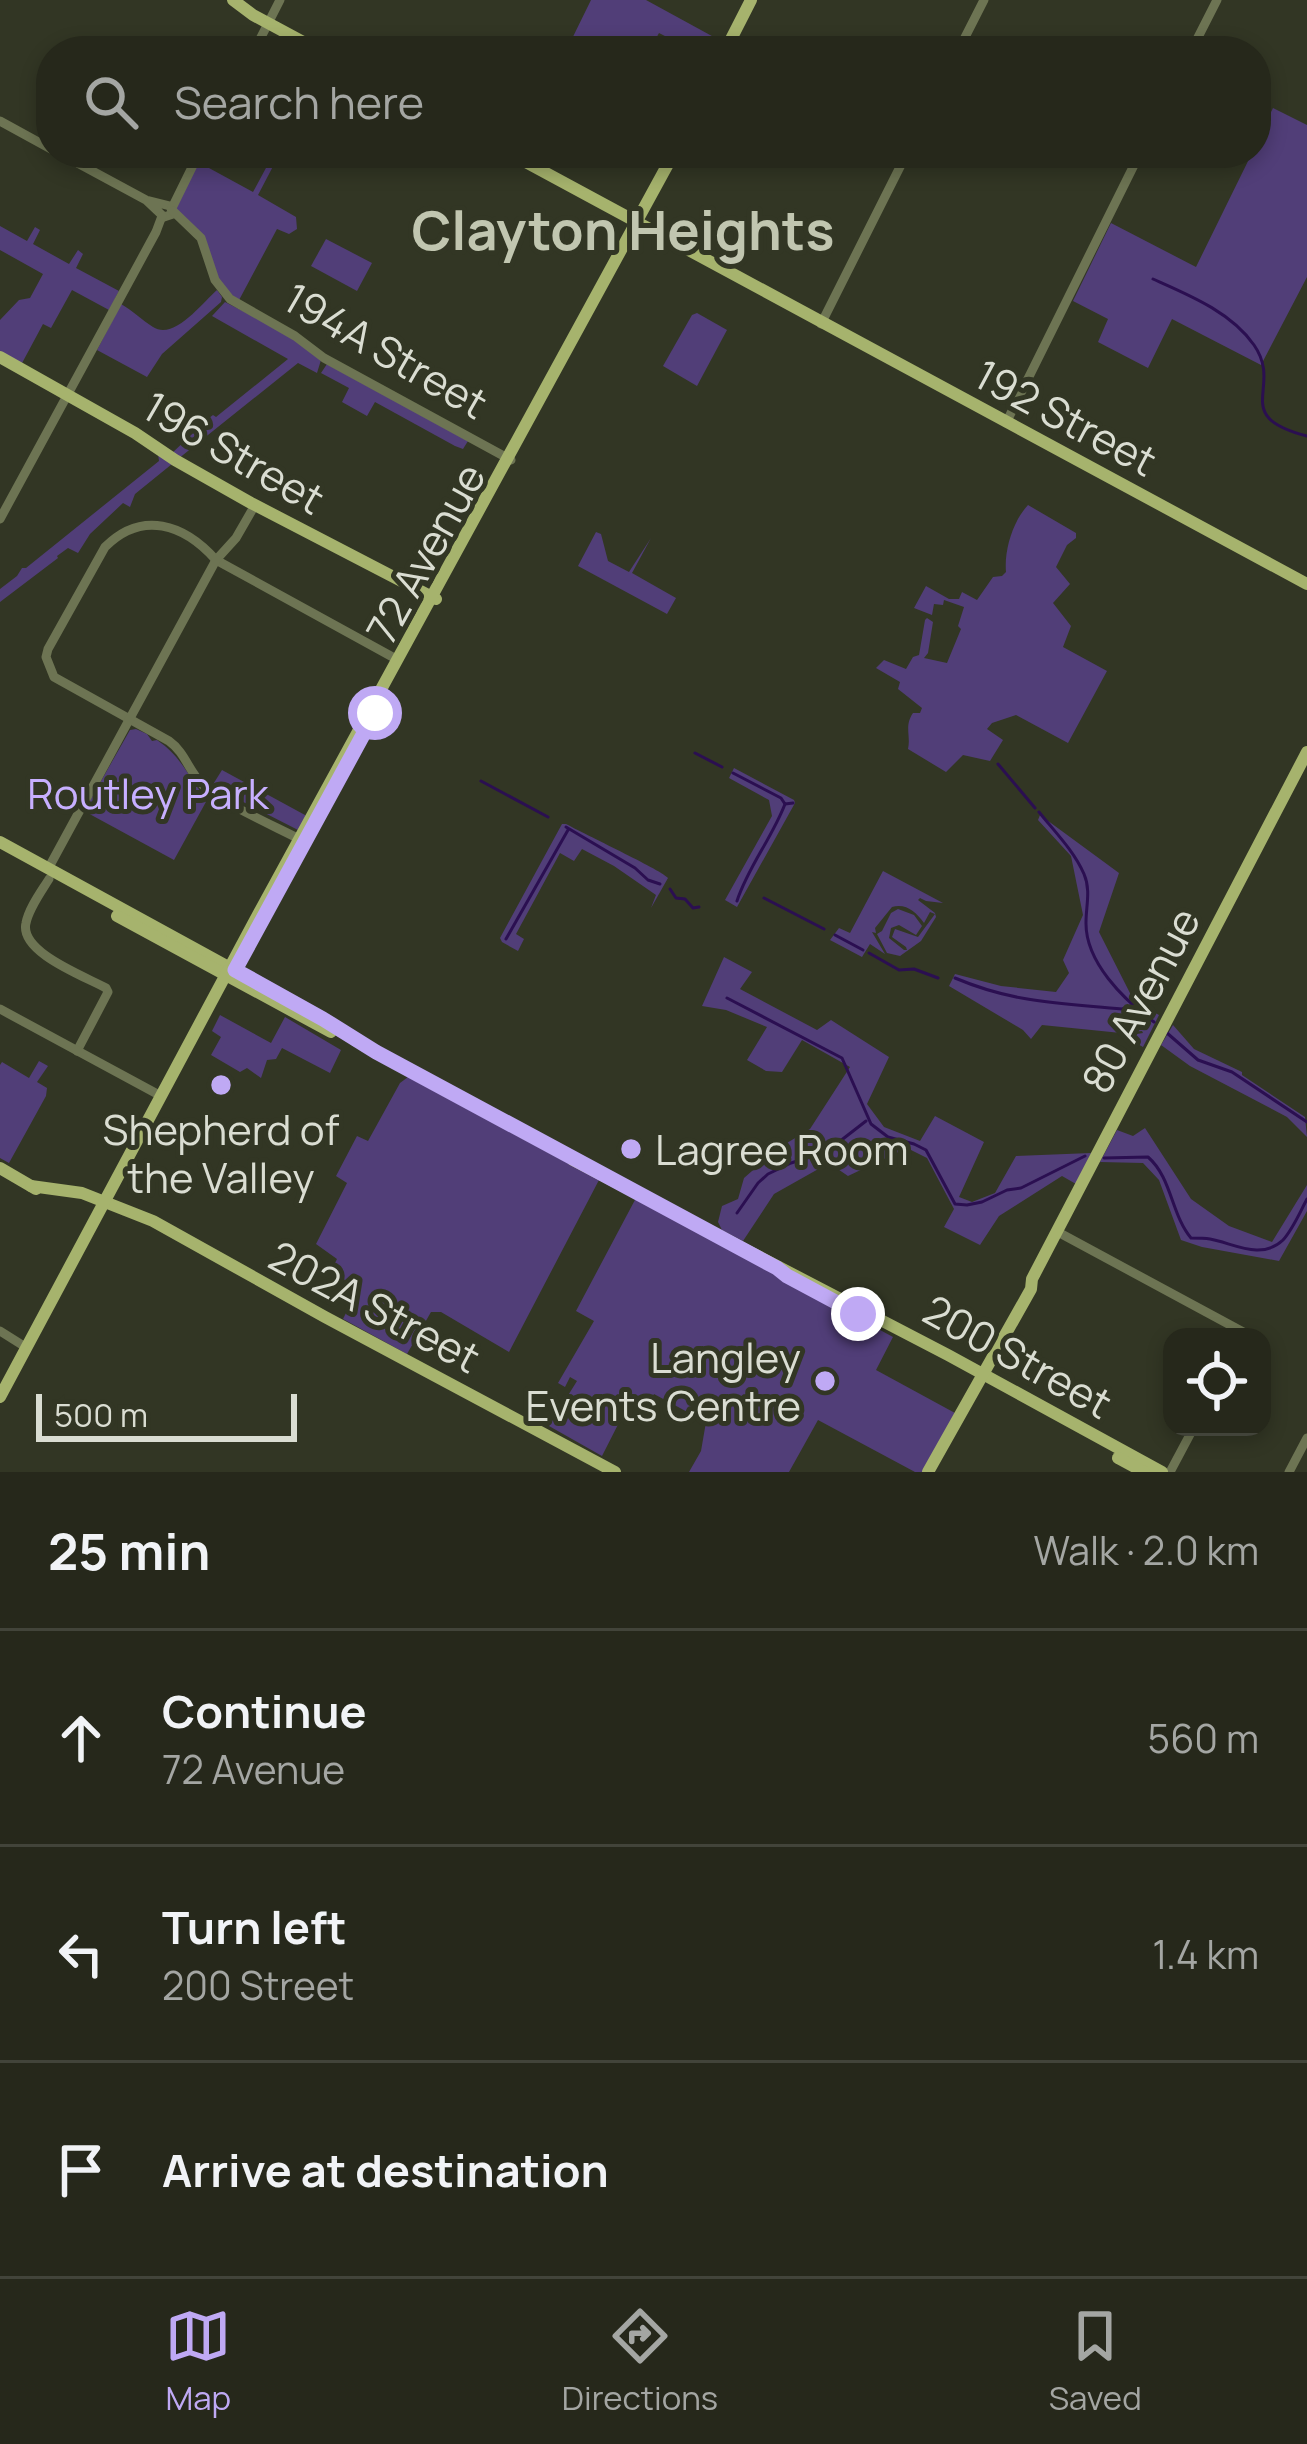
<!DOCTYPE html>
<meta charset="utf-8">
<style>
:root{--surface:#26281b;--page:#323428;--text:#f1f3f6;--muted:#a4a6a3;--line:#42443a;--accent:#bfa9f4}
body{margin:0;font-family:Manrope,sans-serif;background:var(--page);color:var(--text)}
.controls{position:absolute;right:36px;bottom:36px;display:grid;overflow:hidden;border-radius:24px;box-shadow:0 6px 18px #0003}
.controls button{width:108px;height:108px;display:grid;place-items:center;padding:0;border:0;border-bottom:3px solid var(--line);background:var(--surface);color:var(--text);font:60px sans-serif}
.scale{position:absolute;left:36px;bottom:30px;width:261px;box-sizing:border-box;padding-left:12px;border:6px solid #daddd2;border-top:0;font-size:33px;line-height:42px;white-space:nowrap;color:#daddd2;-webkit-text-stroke:9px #323624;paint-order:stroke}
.stop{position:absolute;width:36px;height:36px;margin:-27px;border:9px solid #bfa9f4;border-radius:50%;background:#fff}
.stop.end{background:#bfa9f4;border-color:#fff;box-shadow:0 3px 12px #0008}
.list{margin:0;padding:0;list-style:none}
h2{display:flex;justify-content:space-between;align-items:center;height:156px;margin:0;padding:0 48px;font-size:51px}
h2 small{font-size:39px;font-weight:400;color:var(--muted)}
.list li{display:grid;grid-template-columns:78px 1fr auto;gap:36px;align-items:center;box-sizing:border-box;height:216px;padding:0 48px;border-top:3px solid var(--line)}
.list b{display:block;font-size:45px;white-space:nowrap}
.list p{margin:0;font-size:39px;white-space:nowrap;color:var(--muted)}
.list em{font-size:39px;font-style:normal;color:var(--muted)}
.icon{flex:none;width:66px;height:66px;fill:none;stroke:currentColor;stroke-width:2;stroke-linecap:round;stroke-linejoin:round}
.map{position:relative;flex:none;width:1307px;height:1472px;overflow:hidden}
.search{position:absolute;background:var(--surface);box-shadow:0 6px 18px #0003;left:36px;right:36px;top:36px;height:132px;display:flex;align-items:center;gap:30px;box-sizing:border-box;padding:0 42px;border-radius:48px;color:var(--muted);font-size:45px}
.sheet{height:804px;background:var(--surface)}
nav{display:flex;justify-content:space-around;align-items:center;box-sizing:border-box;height:168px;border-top:3px solid var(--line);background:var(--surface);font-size:33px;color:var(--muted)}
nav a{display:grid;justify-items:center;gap:6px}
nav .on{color:var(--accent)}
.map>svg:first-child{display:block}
</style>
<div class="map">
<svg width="1307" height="1472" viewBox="0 0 1307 1472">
<rect width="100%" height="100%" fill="#323624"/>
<g fill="#513e78">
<path d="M591,0H646L721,41L725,46L723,51H694L659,33L649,51H566Z"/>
<path d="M1273,108L1307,125V277L1261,365L1172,319L1148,368L1098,342L1108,319L1073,301L1111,223L1196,267L1252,153H1256V144Z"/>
<path d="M274,153H280L258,195L296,217L297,229L289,234L277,229L238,302L219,281L202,234L180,215L174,206L198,162L253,192Z"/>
<path d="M0,226L27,241L35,227L40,230L33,244L69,264L78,250L83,254L76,268L119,291L109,310L72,290L51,328L43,324L21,365L0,354V320L19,300L30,298L43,274L0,250Z"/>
<path d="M326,239L372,263L357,291L311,266Z"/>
<path d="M217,290L222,297L221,302L162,354L147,377L97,350L121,304C133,311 142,320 153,327C174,341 202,303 217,290Z"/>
<path d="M225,302L290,335L321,360L317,373L298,363L178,459L170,455L209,418L213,415L216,417L288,359L212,316Z"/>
<path d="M697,313L727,330L697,386L663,366L692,315Z"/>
<path d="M327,364L468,441L463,449L455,446L375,402L367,416L342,402L349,388L321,373Z"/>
<path d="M158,454L172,464L135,494L130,507L123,503L90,534L78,553L68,548L57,556L58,558L0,602V589L17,576L22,568H26L159,461Z"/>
<path d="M1028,505L1076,533V538L1067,545L1056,567L1070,584L1053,603L1071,626L1063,647L1107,671L1068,743L1016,715L992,723L987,729L1003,740L990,761L963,755L946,772L908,749C911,736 904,726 913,713H920L922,708L898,689L900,682L876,668L884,660L906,669L913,657L919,655L925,620L927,618L933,622L928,653L924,658L947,663L961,629L958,626L964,607L944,600L943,605L934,604L932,615L914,608L926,586L949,599H959L962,592L977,600L993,577L1002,576L1006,572C1004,550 1013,521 1028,505Z"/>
<path d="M596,532L601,534L608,561L629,572L651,538L632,573L676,598L667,614L578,566Z"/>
<path d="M136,729L147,734L152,741L157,740C183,758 188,777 207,800L174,860L84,811L130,730Z"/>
<path d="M734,768L794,800L795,803L737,907L725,900L772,816L769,800L729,778Z"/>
<path d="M222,770L305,815L307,820L300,831L212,786Z"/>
<path d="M1040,815L1119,873L1099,932L1134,1001L1159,1015L1143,1047L1124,1036L1143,1033L1142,1031L1121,1033L1042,1025L1031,1039L1023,1030L949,986L955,974L1001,986L1056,992L1069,973L1063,960L1083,915L1071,856L1038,820Z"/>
<path d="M562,824H566C592,838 663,871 668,878L651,908L656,895L614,866L582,849L574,861L560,853L516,934L524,939L518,951L502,942L500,938Z"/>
<path d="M883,871L943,903L926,901L920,898L918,900L935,913L936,917L921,941L900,956L887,953L877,934L882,931L891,913L898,909L914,915L922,926L916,935L899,925L891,928L889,938L904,950H907L906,947L892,937L895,929L918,937L935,914L930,912L924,923C916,912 906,903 892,907L875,928L876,933L872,932L885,954L870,944L862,957L830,940L839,928L850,933Z"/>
<path d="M724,957L752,972L740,989L817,1030L831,1020L889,1057L867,1104L884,1127L920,1141L935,1116L984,1142L959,1197L972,1202L995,1193L1016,1156L1091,1153L1076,1184L1062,1176L999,1216L980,1245L944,1227L954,1209L927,1158L907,1148L848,1176L829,1163L774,1194L743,1241L722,1230L718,1222L722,1206L738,1199L744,1178L777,1149L810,1129L850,1067L802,1040L782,1072L766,1071L747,1060L767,1027L726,1010L702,1006Z"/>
<path d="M220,1015L271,1043L285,1017L341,1050L330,1073L282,1048L276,1059L267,1060L261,1078L247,1068L240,1072L211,1055L221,1037L212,1031Z"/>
<path d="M1173,1025L1194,1049L1242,1072V1075L1305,1117L1307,1137L1287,1117L1190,1066L1161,1045Z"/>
<path d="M39,1061L48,1066L37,1082L47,1088L46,1096L9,1163L0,1158V1065L2,1062L29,1078Z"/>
<path d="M408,1077L599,1180L509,1352L441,1312H431L407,1354L343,1319L357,1291L332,1269L337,1259L316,1244L347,1183L336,1176L357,1136L368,1141L400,1083Z"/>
<path d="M1145,1128L1191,1199L1229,1226L1272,1242L1307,1185V1211L1279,1261L1202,1247L1181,1240L1159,1180L1143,1163L1100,1162L1117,1130L1133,1136Z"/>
<path d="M636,1198L893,1337L876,1370L955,1413L923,1472H915L818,1420L789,1472H689L701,1451L706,1422L654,1394L648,1405L632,1397L602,1456L549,1426L577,1381L570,1377L565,1387L558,1383L594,1321L576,1311Z"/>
</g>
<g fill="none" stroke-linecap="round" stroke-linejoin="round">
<g stroke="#2b0f51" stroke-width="3">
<path d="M1153,279C1189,295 1231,312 1254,345C1284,388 1229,416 1307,436"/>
<path d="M695,753L722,767"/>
<path d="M998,764L1035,808"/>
<path d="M733,773L781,798L785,804L793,803"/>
<path d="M481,781L548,817"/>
<path d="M1039,812C1055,832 1074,851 1084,874C1091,890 1086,906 1086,922C1085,962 1124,1000 1154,1022"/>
<path d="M566,827L635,868L648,880L660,884"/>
<path d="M670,889L676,898L685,899L693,908L699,907"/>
<path d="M764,898L824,929"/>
<path d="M737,901C748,867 772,838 785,804"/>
<path d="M835,935L863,950"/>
<path d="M506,939L568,830"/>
<path d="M869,953L899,970L914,969L938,978"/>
<path d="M955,978C1014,1003 1059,1003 1122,1009L1134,1005"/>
<path d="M727,998L842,1058L871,1124L888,1137L914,1144L926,1150L955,1204L967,1205L982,1202L1007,1190L1021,1188L1085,1156"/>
<path d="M1167,1033L1198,1060L1232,1072L1307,1122"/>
<path d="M1104,1158L1148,1157C1172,1178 1171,1214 1191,1238C1197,1238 1204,1238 1210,1239C1233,1243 1261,1261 1283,1240C1293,1229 1300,1212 1307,1199"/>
<path d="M737,1213L758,1183L768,1174L791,1163L826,1152L866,1121"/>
</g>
<g stroke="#6d7453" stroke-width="9">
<path d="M254,51L280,0"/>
<path d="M958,51L984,0"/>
<path d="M1191,51L1217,0"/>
<path d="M0,121L51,149"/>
<path d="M59,153L146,200L170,206L173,214L164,217L146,200"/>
<path d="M172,208L199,153"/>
<path d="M173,211L201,238L215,280L230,299L295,336L324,358L511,460"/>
<path d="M821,324L907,153"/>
<path d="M1006,423L1140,153"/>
<path d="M0,519L156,232L162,216"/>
<path d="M305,842C277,827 227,806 204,786C189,773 186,753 169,741L54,677L46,657L48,649L105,547C142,510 184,524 216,560L398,660"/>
<path d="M48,869L216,560L236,538L255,505"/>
<path d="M49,879C41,892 29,908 26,923C19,952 84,976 106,988L108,992L77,1051"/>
<path d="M0,1009L161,1096"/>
<path d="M1056,1231L1245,1333L1242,1337"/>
<path d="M0,1331L27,1348"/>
<path d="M1170,1472L1194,1427"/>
<path d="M1289,1472L1307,1438"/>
</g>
<g stroke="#a6b36d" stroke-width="12">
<path d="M233,0L253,15L320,51"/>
<path d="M725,51L751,0"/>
<path d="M509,153L1307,584"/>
<path d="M0,357L135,433L175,460L251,503L436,599"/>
<path d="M0,842L294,1003L376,1052L569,1155L573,1160L948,1355L1162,1472"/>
<path d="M117,916L331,1032"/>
<path d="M0,1168L36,1189"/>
<path d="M31,1186L82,1193L153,1221L325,1317L615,1472"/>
<path d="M0,1397L254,922L674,153"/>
<path d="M1118,1458L1144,1472"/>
<path d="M928,1472L1031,1289L1032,1279L1307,752"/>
</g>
</g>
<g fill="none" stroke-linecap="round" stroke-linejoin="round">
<path stroke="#bfa9f4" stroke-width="15" d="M375,713L235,970L323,1019L376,1052L777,1268L787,1276L858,1314"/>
</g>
<g fill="#bfa9f4" stroke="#323624" stroke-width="4.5">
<circle cx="221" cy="1085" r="12"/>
<circle cx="631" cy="1149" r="12"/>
<circle cx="825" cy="1381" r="12"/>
</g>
<g text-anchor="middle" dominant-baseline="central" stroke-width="10" stroke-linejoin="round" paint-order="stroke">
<g font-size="42" fill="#daddd2" stroke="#323624">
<text transform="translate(386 350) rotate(30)">194A Street</text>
<text transform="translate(1066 417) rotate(28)">192 Street</text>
<text transform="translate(234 452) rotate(30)">196 Street</text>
<text transform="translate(425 553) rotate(-61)">72 Avenue</text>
<text transform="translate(1140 1000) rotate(-62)">80 Avenue</text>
<text transform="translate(375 1306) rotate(28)">202A Street</text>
<text transform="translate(1018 1356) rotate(29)">200 Street</text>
</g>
<g font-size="42" fill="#c7afff" stroke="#323624">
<text x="148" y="793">Routley Park</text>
</g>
<g font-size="42" fill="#daddd2" stroke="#323624">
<text x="221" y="1129">Shepherd of<tspan x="221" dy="48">the Valley</tspan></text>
<text x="655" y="1149" text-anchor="start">Lagree Room</text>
<text x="801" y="1357" text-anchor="end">Langley<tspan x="801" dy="48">Events Centre</tspan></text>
</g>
<g font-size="54" font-weight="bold" fill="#c1c6b0" stroke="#323624">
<text x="623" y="229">Clayton Heights</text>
</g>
</g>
</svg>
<div class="controls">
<button><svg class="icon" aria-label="locate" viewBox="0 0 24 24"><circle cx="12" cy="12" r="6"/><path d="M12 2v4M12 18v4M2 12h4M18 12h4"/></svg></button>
</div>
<div class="scale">500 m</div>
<div class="stop" style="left:375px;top:713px"></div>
<div class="stop end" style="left:858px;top:1314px"></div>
<div class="search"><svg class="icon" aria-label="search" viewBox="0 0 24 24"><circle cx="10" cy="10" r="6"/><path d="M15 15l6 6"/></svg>Search here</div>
</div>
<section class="sheet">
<h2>25 min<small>Walk · 2.0 km</small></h2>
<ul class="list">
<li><svg class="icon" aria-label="ahead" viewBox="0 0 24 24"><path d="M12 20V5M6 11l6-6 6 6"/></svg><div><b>Continue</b><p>72 Avenue</p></div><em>560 m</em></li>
<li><svg class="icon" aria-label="left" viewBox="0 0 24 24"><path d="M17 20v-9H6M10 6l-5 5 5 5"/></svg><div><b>Turn left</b><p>200 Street</p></div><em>1.4 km</em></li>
<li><svg class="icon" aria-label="arrive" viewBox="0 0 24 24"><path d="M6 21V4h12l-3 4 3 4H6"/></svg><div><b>Arrive at destination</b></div></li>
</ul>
</section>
<nav>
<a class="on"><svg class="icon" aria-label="map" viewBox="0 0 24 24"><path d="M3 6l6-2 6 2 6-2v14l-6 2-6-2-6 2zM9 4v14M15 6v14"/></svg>Map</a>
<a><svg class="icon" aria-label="directions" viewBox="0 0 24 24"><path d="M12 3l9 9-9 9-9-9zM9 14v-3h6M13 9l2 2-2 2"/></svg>Directions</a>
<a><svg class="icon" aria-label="saved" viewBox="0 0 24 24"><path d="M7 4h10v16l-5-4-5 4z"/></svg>Saved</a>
</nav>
